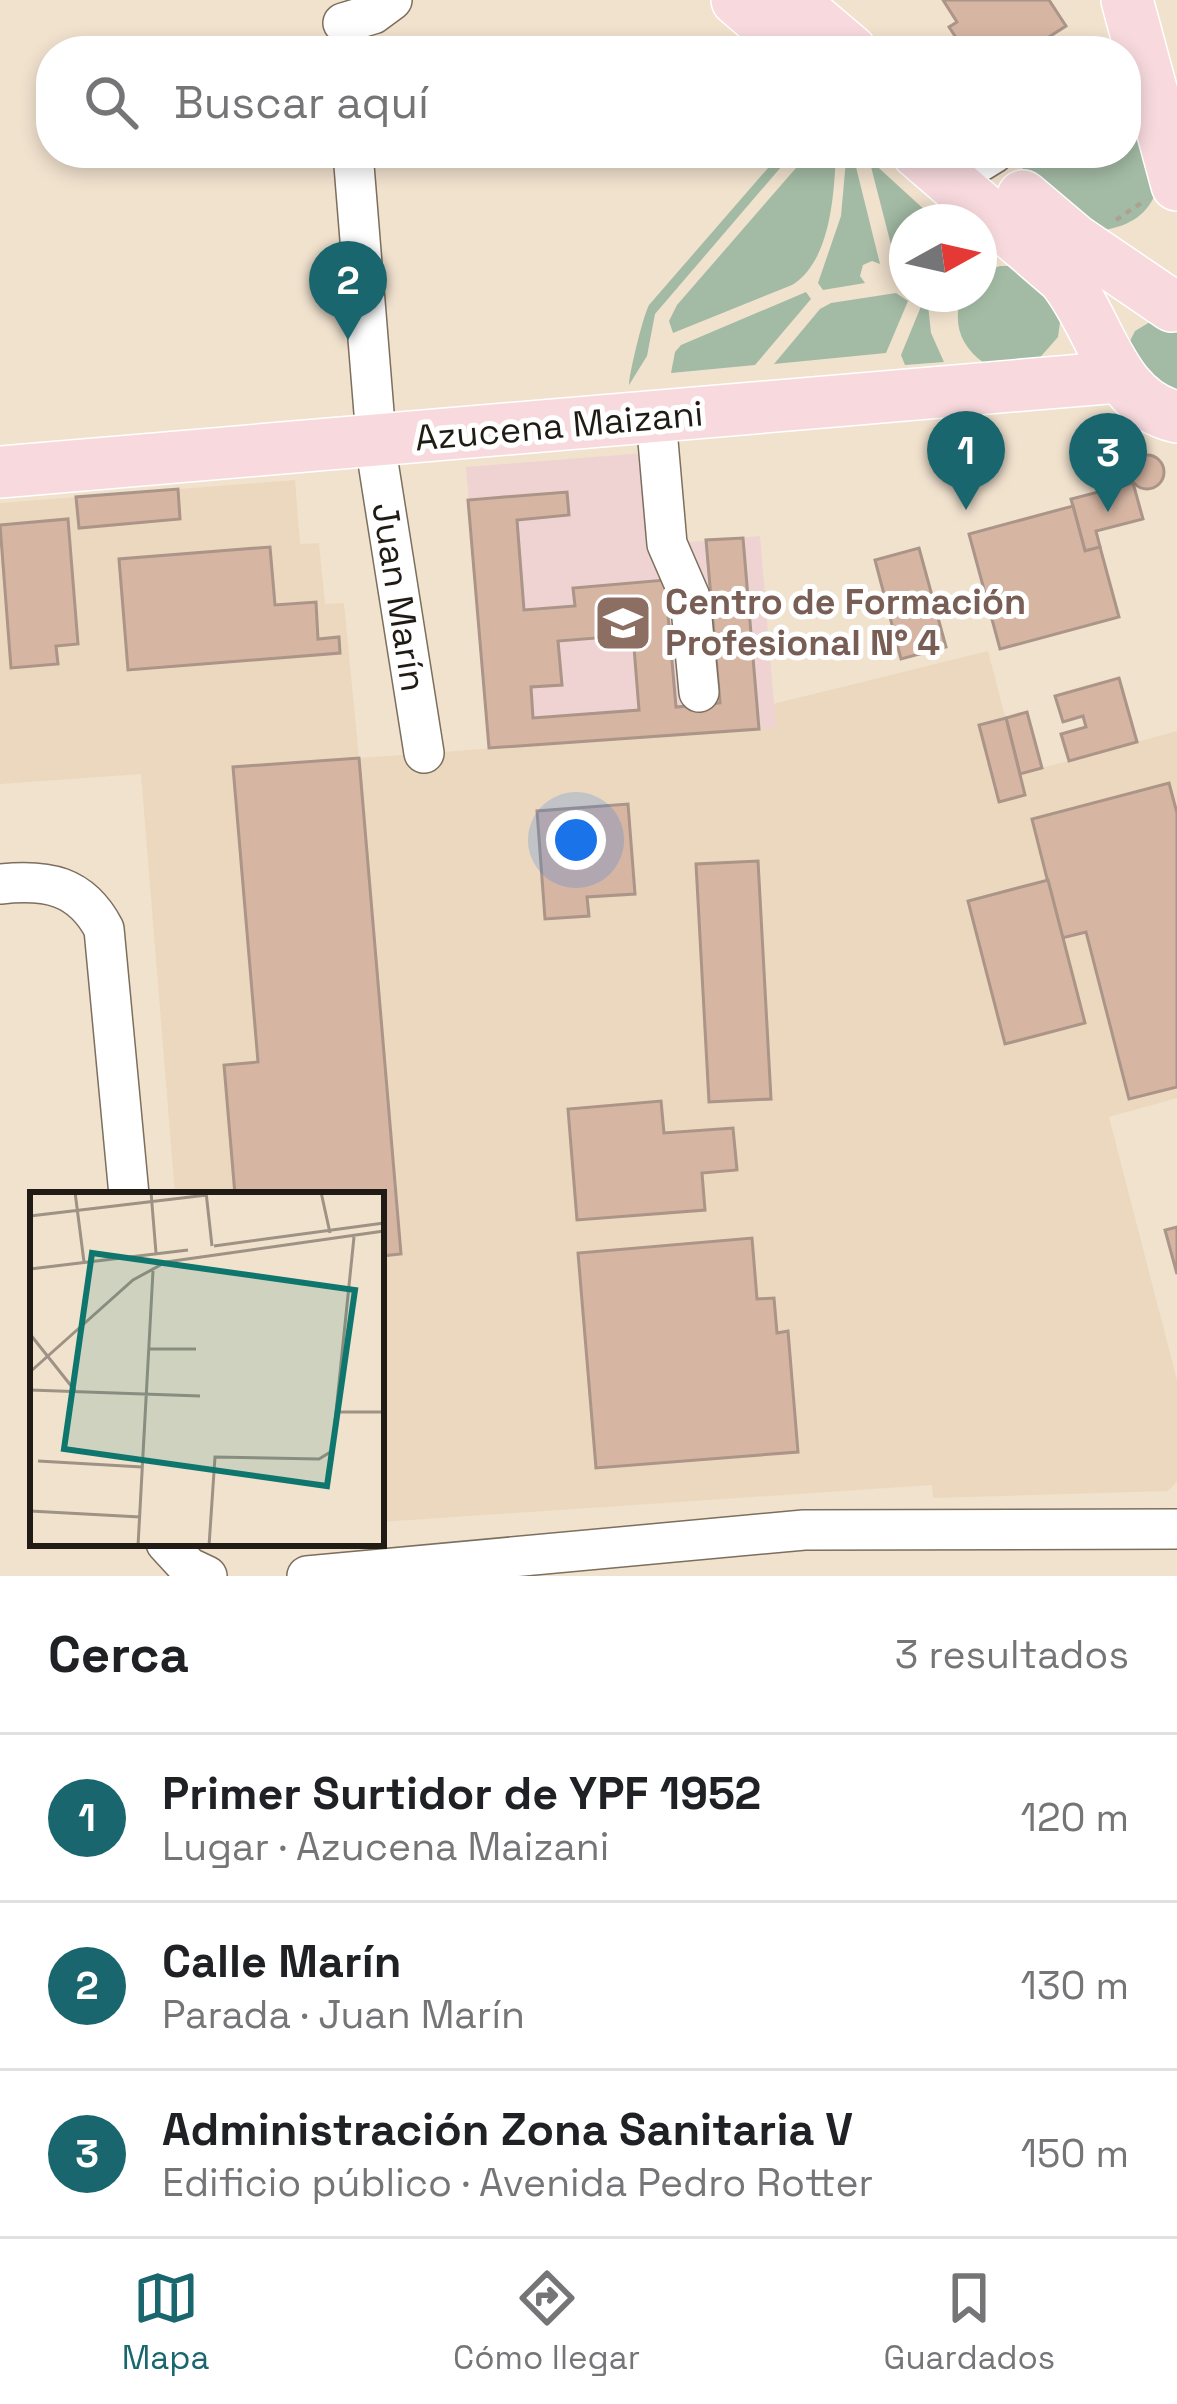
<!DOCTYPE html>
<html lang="es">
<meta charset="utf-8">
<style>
:root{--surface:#fff;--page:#f2f2f2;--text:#202124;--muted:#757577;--line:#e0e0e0;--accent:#19666e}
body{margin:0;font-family:"Space Grotesk",sans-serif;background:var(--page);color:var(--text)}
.compass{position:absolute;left:889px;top:204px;width:108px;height:108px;border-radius:50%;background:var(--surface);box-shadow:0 6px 18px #0003;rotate:82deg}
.you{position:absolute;left:576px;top:840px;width:42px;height:42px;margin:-30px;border:9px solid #fff;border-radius:50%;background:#1a73e8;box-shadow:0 0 0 18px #1a73e833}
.badge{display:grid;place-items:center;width:78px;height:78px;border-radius:50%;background:var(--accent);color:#fff;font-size:39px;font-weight:700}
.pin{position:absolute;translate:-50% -99px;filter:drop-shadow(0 3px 6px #0008)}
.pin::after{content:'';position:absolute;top:63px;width:42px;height:36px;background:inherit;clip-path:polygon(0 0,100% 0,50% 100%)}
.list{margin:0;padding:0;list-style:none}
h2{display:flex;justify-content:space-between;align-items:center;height:156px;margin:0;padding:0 48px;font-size:51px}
h2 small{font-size:39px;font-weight:400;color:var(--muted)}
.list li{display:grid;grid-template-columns:78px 1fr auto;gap:36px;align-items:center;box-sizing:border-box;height:168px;padding:0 48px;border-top:3px solid var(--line)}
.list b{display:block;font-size:45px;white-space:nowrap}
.list p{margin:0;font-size:39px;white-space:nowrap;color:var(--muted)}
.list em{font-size:39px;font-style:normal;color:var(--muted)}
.icon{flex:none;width:66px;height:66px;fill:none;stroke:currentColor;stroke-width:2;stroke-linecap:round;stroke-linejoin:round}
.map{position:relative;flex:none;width:1177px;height:1576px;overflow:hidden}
.search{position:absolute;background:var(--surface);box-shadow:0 6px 18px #0003;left:36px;right:36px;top:36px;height:132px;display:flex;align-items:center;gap:30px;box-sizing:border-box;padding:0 42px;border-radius:48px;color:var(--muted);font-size:45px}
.sheet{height:660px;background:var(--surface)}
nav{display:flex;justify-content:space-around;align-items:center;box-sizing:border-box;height:168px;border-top:3px solid var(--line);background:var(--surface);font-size:33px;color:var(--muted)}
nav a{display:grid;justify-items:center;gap:6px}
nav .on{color:var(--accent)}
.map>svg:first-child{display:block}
</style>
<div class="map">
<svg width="1177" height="1576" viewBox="0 0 1177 1576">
<rect width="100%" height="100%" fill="#f1e2ce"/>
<path fill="#ecd8be" d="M295,480L300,544L319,543L325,604L344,603L359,758L775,728L773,704L988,651L1020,774L1177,731V1098L1109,1117L1177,1380V1481L1168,1491L933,1498L932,1485L381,1522V1195H175L141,774L0,784V503Z"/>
<path fill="#eed3d2" d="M669,451L677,543L760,536L776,728L489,748L466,467Z"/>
<g fill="#a3bba5">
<path d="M1127,97L1157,189C1149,214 1130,226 1104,230L1023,172L1022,160L1027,153H1126Z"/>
<path d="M781,153H793L655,314L647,356L629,385C629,374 643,316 649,305Z"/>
<path d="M809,153H836C834,194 831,261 792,285L673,333L669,321L677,305Z"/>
<path d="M854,159L880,264L872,261L863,265L860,276L865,283L823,290L818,283L841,216L846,160Z"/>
<path d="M869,159L928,213L930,222H907V276L897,268Z"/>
<path d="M1000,266H1021L1061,315L1058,337L1036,362L984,363C960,346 952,323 962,294H979V274Z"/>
<path d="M806,292L811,299L755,365L671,373L675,352L681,345Z"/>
<path d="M896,293L908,301L886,353L774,364L820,309L831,303Z"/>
<path d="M922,304L928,305L931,333L944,362L905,365L901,355Z"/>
<path d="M1150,322L1177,323V404L1160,396L1129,343L1135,331Z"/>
</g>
<g fill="#d6b5a3" stroke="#aa9588" stroke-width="3" fill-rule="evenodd">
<path d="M943,0H1049L1066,26L1027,51H965L949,27L957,22Z"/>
<circle cx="1147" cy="472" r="17"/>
<path d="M1133,483L1143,519L1096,531L1100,547L1085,551L1071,499Z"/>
<path d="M178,489L180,519L79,528L76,497Z"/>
<path d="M567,492L569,515L517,520L524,610L575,606L573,588L665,580L676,707L720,703L706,540L743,538L759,729L489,748L468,500ZM633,635L639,710L533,718L531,687L562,685L558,641Z"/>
<path d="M1073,506L1085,551L1100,547L1119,617L1000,649L969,534Z"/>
<path d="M68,519L78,644L56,646L58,664L11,668L0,525Z"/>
<path d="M270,547L275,605L316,602L318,639L339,637L340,653L128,670L119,559Z"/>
<path d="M919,548L946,647L901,659L875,560Z"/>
<path d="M1119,678L1137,742L1069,761L1061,734L1086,727L1083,716L1063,722L1055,696Z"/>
<path d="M1027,712L1042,768L1020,774L1006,718Z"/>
<path d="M1006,718L1025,795L999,802L979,725Z"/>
<path d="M359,758L401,1254L381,1256V1195H235L224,1065L258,1062L233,767Z"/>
<path d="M1169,783L1177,813V1087L1129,1099L1086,932L1062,938L1032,819Z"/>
<path d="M628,804L635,894L587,897L589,916L545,919L537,811Z"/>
<path d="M758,861L771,1099L709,1102L696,864Z"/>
<path d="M1048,880L1085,1023L1005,1044L968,901Z"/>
<path d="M661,1101L664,1133L733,1128L737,1170L702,1173L705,1210L577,1220L568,1109Z"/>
<path d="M1177,1227V1274L1165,1230Z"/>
<path d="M752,1238L757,1299L774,1298L777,1333L788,1331L798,1452L596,1468L578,1253Z"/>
</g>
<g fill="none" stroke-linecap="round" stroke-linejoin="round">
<defs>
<g id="minor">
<path d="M343,23L373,14L392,0"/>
<path d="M353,153L378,462L424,753"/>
<path d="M981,161L994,153"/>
<path d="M656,418L667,544L690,597L699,692"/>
<path d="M0,884C47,879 81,885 104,929L129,1195"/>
<path d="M166,1543L188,1567L207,1576"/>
<path d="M307,1576L804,1530L1177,1529"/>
</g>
<g id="major">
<path d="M737,0L797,51"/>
<path d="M791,0L851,51"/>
<path d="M1127,0L1177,185"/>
<path d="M918,153L1063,278C1101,323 1111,402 1177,417"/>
<path d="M1023,196L1075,240L1172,306"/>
<path d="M0,472L1118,377"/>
</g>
</defs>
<use href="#minor" stroke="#7c6f5e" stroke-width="42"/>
<use href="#major" stroke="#fff" stroke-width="54"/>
<g stroke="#ada191" stroke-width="4.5" stroke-dasharray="6 6" stroke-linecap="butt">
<path d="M1034,161L1046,153"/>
<path d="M1116,220L1141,203"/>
</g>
<use href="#minor" stroke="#fff" stroke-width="39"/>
<use href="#major" stroke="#f8dade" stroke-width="51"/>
</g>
<defs>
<symbol id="university-square" viewBox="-11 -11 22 22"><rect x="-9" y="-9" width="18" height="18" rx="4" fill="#8d6e63" stroke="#fff"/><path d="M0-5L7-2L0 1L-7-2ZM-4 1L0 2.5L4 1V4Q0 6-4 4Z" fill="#fff"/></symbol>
</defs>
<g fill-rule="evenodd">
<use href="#university-square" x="590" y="590" width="66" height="66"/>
</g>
<g text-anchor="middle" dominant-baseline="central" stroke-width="10" stroke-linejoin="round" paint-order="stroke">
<g font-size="36" fill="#201b14" stroke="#fff">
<text transform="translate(559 426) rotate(-5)">Azucena Maizani</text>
<text transform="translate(399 597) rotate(81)">Juan Marín</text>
</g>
<g font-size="36" font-weight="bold" fill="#785e54" stroke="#fff" text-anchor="start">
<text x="665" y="602">Centro de Formación<tspan x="665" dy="41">Profesional N° 4</tspan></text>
</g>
</g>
<g transform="translate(30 1192)">
<rect width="354" height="354" fill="#f1e2ce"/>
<path fill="none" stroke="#9d9284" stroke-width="3" d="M45,0L54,70M121,0L126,61M176,0L182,54M291,0L300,41M0,24L177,3M184,54L354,31M0,77L158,58M0,142L46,200M119,157H166M0,180L103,88L136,70L354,39M0,198L170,204M305,220H354M8,269L112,275M0,319L110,325M108,354L123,79M179,354L185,265L289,267L302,259L324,45"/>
<path fill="#0f766e" fill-opacity="0.15" stroke="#0f766e" stroke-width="6" d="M62,61L325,98L297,294L34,257Z"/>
<rect width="354" height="354" fill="none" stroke="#201b14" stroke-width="6"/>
</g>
</svg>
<svg class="compass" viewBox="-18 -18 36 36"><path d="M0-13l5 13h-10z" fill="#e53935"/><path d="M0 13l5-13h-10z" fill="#757577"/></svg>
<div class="you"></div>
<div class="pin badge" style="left:966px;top:510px">1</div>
<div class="pin badge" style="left:348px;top:340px">2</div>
<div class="pin badge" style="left:1108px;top:512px">3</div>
<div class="search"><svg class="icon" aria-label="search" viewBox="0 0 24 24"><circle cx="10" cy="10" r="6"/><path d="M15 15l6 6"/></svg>Buscar aquí</div>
</div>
<section class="sheet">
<h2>Cerca<small>3 resultados</small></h2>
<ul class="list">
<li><span class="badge">1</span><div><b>Primer Surtidor de YPF 1952</b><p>Lugar · Azucena Maizani</p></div><em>120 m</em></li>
<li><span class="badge">2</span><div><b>Calle Marín</b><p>Parada · Juan Marín</p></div><em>130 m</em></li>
<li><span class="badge">3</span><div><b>Administración Zona Sanitaria V</b><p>Edificio público · Avenida Pedro Rotter</p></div><em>150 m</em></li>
</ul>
</section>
<nav>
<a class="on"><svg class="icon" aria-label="map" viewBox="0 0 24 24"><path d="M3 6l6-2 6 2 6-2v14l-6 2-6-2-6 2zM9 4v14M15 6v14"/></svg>Mapa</a>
<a><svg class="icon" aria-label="directions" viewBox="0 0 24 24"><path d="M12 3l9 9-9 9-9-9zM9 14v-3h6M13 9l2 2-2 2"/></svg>Cómo llegar</a>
<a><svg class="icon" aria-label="saved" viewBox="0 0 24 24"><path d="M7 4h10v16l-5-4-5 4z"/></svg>Guardados</a>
</nav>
